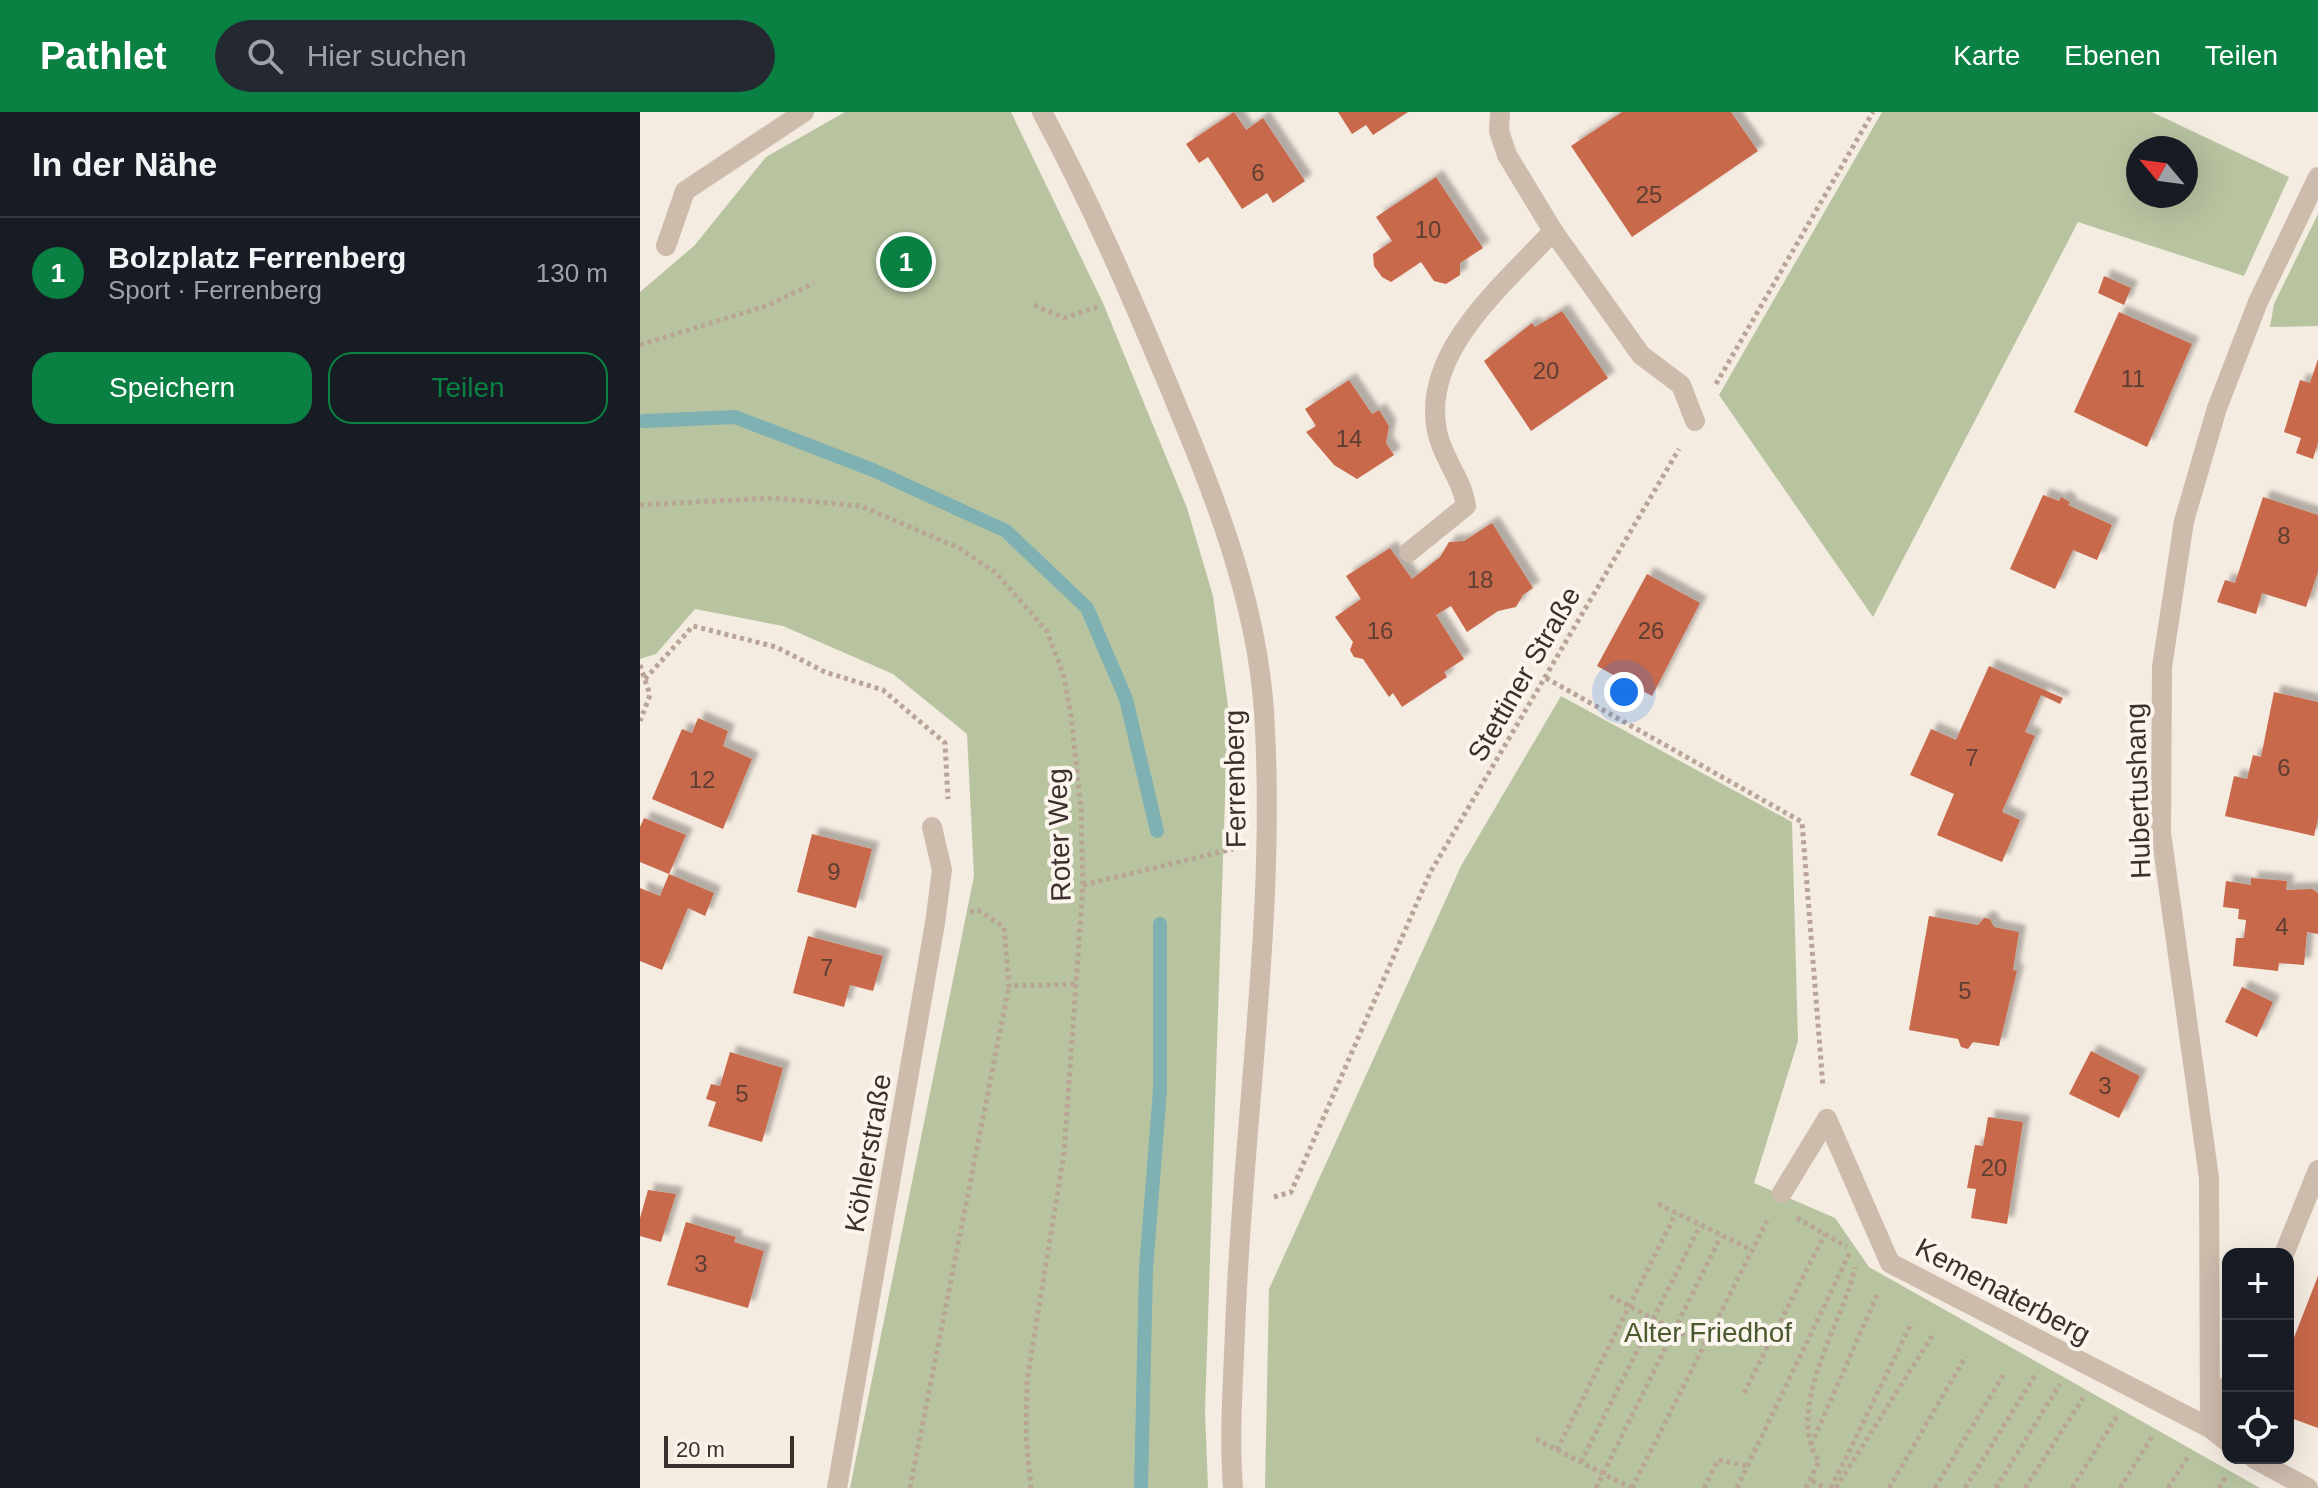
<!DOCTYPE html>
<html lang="de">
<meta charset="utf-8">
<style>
:root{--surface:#171b24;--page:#242831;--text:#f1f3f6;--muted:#9ea1a6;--line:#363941;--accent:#0b8043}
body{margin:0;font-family:Helvetica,sans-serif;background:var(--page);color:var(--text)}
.controls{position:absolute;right:24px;bottom:24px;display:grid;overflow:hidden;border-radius:16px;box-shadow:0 8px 32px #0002}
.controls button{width:72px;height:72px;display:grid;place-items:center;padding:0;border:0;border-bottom:2px solid var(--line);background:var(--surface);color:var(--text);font:40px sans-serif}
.compass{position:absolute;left:1486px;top:24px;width:72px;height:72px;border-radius:50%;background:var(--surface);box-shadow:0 8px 32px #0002;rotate:299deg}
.scale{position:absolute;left:24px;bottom:20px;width:130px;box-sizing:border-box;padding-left:8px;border:4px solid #3b302b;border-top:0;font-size:22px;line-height:28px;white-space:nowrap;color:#3b302b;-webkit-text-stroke:6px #fbf5ee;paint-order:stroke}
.you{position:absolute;left:984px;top:580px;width:28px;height:28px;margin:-20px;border:6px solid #fff;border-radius:50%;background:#1a73e8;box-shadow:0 0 0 12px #1a73e833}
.badge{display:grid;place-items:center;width:52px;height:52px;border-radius:50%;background:var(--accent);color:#fff;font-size:26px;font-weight:700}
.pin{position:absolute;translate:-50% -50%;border:4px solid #fff;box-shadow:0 2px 8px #0006}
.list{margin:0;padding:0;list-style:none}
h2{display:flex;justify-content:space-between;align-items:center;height:104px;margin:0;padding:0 32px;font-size:34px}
h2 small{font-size:26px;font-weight:400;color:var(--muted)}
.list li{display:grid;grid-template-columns:52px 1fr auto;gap:24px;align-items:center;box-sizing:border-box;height:112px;padding:0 32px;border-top:2px solid var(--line)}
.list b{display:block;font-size:30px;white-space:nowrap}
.list p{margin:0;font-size:26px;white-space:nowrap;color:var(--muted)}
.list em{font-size:26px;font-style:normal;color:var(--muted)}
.actions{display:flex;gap:16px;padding:24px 32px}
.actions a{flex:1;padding:18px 0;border:2px solid var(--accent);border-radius:24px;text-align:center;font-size:28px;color:var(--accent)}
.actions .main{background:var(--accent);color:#fff}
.icon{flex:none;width:44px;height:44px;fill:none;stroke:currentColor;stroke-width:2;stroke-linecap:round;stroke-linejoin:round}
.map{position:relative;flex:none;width:1678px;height:1376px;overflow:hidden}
header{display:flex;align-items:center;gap:48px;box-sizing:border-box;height:112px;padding:0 40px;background:var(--accent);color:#fff}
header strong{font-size:38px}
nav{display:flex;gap:44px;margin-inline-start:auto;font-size:28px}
.search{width:560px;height:72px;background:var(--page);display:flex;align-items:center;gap:20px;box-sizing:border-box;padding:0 28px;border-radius:44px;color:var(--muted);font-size:30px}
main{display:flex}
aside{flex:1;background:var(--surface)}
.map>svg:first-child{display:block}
</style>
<header>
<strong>Pathlet</strong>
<div class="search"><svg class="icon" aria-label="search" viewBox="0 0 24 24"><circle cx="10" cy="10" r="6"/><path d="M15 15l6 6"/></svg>Hier suchen</div>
<nav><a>Karte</a><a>Ebenen</a><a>Teilen</a></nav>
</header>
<main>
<aside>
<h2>In der Nähe<small></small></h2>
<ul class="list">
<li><span class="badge">1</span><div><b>Bolzplatz Ferrenberg</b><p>Sport · Ferrenberg</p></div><em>130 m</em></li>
</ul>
<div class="actions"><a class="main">Speichern</a><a>Teilen</a></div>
</aside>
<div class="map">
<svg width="1678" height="1376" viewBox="0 0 1678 1376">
<defs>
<filter id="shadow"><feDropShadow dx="7" dy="-7" stdDeviation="2" flood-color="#0004"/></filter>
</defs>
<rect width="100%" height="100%" fill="#f4ebe1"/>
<g fill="#b8c4a0" fill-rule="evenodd">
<path d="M205,0H371L463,191L547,396L573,484L588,594L565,1299L568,1376H210L334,764L327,622L253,562L143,514L55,497L16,542L0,547V180L54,134L126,45Z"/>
<path d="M1242,0H1512L1649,65L1604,164L1438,110L1233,505L1079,283ZM1498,36H1546V84H1498Z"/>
<path d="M1678,102V214L1630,215L1634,192Z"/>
<path d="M921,584L1152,710L1158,929L1114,1071L1195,1106L1229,1155L1620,1376H625L629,1177L821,754Z"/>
</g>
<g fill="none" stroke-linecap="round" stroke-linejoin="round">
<g stroke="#7fb0b2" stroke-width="14">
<path d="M4,309L95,305L233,358L366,419L447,496L486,587L517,719"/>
<path d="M501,1376L506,1157L520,978V812"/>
</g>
</g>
<g fill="#c8694b" filter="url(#shadow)">
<path d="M594,0L606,18L623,6L665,69L633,91L627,81L602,97L568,45L559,51L546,32Z"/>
<path d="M698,0H768L733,23L726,13L712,22Z"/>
<path d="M982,0H1091L1118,39L992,125L931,34Z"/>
<path d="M796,65L843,136L820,151V163L806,172L794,169L781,150L751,170L742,165L734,154L733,142L752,129L736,105Z"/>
<path d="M1464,164L1491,176L1484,193L1458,181Z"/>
<path d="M922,199L968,266L891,319L844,249L892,211L895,215Z"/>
<path d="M1479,200L1552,232L1507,335L1434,300Z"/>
<path d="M1678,247V331L1673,347L1656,341L1661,326L1644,320L1660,268L1670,271Z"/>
<path d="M709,268L732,302L739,298L749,314L746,331L754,343L717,367L694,353L666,320L676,314L665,297Z"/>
<path d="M1403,383L1419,389L1421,385L1430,390L1428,393L1472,413L1457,448L1433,438L1415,477L1370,457Z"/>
<path d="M1623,385L1678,403V460L1666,495L1622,481L1616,502L1577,490L1585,468L1595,471Z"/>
<path d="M852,411L893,476L883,483L876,495L858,499L827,520L811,494L796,503L824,547L804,560L807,565L762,595L753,581L749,585L723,547L714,545L710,538L713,530L695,505L721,487L706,464L750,436L772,467L800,445L809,430L824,429Z"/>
<path d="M1007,462L1060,491L1012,584L957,554Z"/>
<path d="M1349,554L1423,586L1420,592L1401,583L1385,620L1395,624L1362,700L1380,708L1362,750L1297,723L1314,682L1270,663L1291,617L1316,628Z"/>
<path d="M1634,580L1678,590V707L1674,724L1585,704L1594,664L1607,667L1613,643L1621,645Z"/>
<path d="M58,606L88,619L83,634L112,647L83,717L12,687L42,617L52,621Z"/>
<path d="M4,706L46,723L29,762L0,750V715Z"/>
<path d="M172,722L232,737L216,796L157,780Z"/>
<path d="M29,762L74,781L65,804L48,796L22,858L0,849V776L20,784Z"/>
<path d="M1611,766L1647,769L1646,778L1672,777L1678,781V822L1667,820L1664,853L1639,851L1638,859L1593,854L1596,826H1604L1606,808L1598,807L1599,797L1583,795L1586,769L1611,773Z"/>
<path d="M1289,804L1338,813L1344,806L1350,807L1354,815L1379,820L1373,858L1377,859L1359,934L1333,930L1328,937L1321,935L1318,927L1269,918Z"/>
<path d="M168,824L243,844L233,879L210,873L204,895L153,881Z"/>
<path d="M1602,875L1633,890L1617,925L1585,910Z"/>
<path d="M1451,939L1500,964L1479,1006L1429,982Z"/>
<path d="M90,940L143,956L122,1030L68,1014L76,990L66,987L71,972L80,974Z"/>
<path d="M1348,1005L1383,1010L1367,1112L1331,1106L1336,1077L1327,1076L1335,1033L1343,1034Z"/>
<path d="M8,1078L36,1082L21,1130L0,1124V1106Z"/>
<path d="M46,1110L96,1125L94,1130L124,1139L108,1196L27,1173Z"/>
<path d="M1678,1164V1316L1648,1305V1241Z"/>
</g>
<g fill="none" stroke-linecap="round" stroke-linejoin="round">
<g stroke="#b9a596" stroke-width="5" stroke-dasharray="4 4" stroke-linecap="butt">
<path d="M394,193L424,206L460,194"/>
<path d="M0,233L129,193L174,171"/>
<path d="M1076,272L1233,0"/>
<path d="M0,393L133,386L221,394L319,436L355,460L407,519L424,565L431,603L441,697L443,773L424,1041L387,1269L386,1324L391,1376"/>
<path d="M0,553L10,583L0,609"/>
<path d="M906,566L1162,710L1183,975"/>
<path d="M5,567L53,514L136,535L185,560L243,578L305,631L308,687"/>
<path d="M443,773L593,737"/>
<path d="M330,800L338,798L364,815L369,874L438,872"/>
<path d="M634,1085L651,1080L790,761L1039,337"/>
<path d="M1018,1092L1110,1137"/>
<path d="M1157,1106L1207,1135"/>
<path d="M970,1184L1063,1233"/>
<path d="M1104,1281L1185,1122"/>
<path d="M896,1327L991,1376"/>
<path d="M1171,1333L1238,1181"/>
<path d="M917,1338L1036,1101"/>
<path d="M941,1350L1060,1114"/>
<path d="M1172,1369L1185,1376"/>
<path d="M270,1376L369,874"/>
<path d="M956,1376L1081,1124"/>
<path d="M992,1376L1127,1109"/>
<path d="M1064,1376L1078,1348L1107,1354"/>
<path d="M1097,1376L1211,1138"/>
<path d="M1166,1376L1179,1349C1143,1298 1204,1209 1215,1155"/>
<path d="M1191,1376L1272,1210"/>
<path d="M1196,1376L1292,1224"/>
<path d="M1249,1376L1326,1244"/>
<path d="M1295,1376L1364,1262"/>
<path d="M1325,1376L1396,1262"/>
<path d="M1356,1376L1420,1272"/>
<path d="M1385,1376L1443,1286"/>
<path d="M1432,1376L1477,1304"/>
<path d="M1480,1376L1513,1323"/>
<path d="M1528,1376L1549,1343"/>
<path d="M1579,1376L1587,1363"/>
</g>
<g stroke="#cdbbac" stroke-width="20">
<path d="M769,440L826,394C822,366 802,346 797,319C781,239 865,172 913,119"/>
<path d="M1142,1081L1187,1007"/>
</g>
<g stroke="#cdbbac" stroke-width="20">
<path d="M402,0C450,89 489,179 528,272C572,378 616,483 624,599C637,805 602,1013 595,1219C593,1271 589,1324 593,1376"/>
<path d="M860,0L859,19L867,43L913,119L1001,243L1041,273L1055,309"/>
<path d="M26,134L45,79L164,0"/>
<path d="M1187,1007L1250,1151L1570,1316L1588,1330"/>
<path d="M1644,1142L1678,1058"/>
<path d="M1574,1305L1588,1273"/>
<path d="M1570,1316L1569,1066L1521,721L1522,555L1544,409L1577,296L1618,190L1678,65"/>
<path d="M1613,1346L1668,1376"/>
<path d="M197,1376L295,811L302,758L292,715"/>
</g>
</g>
<g text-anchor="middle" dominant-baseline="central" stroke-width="8" stroke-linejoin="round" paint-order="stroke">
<g font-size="24" fill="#5e3e33">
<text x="618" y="60">6</text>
<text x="1009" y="82">25</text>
<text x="788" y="117">10</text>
<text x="906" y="258">20</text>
<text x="1493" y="266">11</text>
<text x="709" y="326">14</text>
<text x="1644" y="423">8</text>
<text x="840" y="467">18</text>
<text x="740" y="518">16</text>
<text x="1011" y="518">26</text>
<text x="1332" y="645">7</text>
<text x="1644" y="655">6</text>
<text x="62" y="667">12</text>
<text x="194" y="759">9</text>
<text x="1642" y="814">4</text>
<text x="187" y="855">7</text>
<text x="1325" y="878">5</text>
<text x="1465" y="973">3</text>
<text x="102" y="981">5</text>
<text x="1354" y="1055">20</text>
<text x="61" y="1151">3</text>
</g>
<g font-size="28" fill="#3b302b" stroke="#fbf5ee">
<text transform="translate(884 562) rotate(-60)">Stettiner Straße</text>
<text transform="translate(595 667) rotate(-91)">Ferrenberg</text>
<text transform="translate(1498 679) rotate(-92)">Hubertushang</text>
<text transform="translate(419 723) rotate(-92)">Roter Weg</text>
<text transform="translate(228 1041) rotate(-80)">Köhlerstraße</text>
<text transform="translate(1363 1179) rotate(28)">Kemenaterberg</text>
</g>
<g font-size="28" fill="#4a5a2e" stroke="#fbf5ee">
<text x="1068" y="1220">Alter Friedhof</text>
</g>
</g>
</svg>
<div class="controls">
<button>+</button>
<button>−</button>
<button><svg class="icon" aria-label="locate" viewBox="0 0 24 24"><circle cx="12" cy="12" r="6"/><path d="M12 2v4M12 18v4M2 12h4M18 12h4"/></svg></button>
</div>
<svg class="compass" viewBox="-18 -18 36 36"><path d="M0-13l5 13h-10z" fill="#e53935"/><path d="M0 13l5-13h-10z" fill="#9ea1a6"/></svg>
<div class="scale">20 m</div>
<div class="you"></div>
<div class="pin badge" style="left:266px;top:150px">1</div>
</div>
</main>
